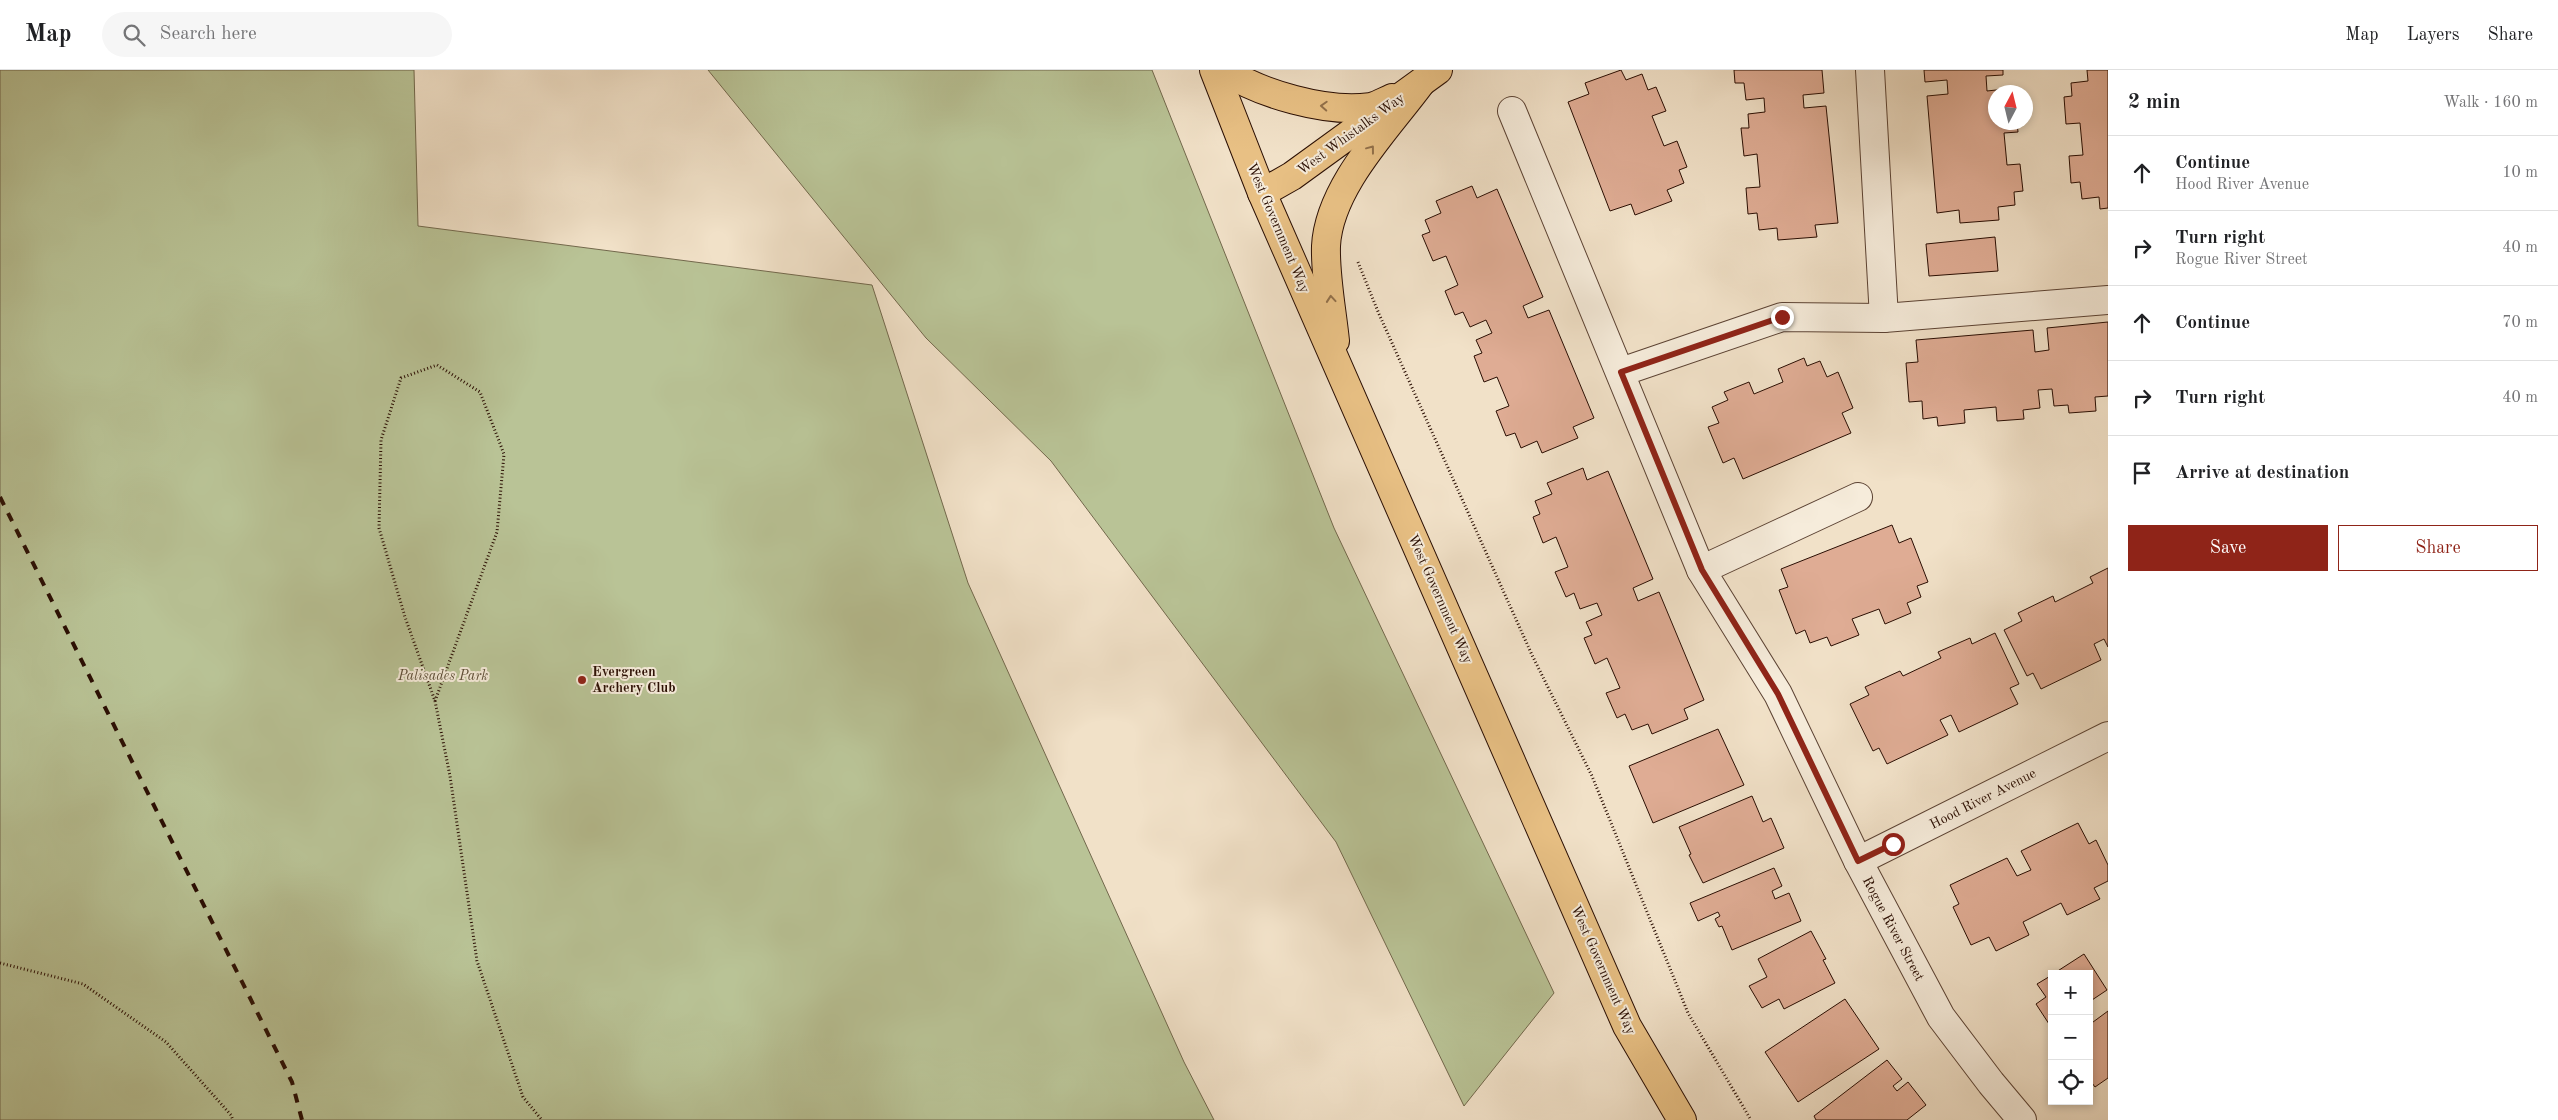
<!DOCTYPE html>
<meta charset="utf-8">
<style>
:root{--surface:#fff;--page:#f6f6f6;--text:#202124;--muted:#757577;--line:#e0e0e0;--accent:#8f2418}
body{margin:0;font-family:"Old Standard TT",serif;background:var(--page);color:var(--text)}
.controls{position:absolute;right:15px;bottom:15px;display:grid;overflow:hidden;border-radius:0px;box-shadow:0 2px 8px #0003}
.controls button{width:45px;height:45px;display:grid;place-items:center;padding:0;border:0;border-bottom:1px solid var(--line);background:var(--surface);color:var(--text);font:25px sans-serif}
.compass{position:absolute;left:1988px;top:15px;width:45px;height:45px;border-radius:50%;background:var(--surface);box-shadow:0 2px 8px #0003;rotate:7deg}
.stop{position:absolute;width:15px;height:15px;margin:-11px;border:4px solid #8f2418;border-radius:50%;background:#fff}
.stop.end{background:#8f2418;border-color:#fff;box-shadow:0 1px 5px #0008}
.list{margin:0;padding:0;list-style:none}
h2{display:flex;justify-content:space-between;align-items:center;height:65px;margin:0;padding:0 20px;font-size:21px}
h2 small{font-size:16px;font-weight:400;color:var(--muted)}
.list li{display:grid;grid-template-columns:32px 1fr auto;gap:15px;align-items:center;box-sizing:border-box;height:75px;padding:0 20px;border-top:1px solid var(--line)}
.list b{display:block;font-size:19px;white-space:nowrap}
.list p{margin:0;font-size:16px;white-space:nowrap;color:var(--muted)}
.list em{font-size:16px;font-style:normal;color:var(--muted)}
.actions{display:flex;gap:10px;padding:15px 20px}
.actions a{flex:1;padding:11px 0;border:1px solid var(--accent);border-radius:0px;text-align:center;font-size:18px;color:var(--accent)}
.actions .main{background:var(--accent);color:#fff}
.icon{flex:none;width:28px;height:28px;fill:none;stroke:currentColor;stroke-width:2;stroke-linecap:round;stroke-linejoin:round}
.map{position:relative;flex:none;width:2108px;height:1050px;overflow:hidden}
header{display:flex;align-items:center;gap:30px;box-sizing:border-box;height:70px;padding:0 25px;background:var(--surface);border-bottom:1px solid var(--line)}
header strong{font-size:24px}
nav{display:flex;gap:28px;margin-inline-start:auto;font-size:18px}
.search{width:350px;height:45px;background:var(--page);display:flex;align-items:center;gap:12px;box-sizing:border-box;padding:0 18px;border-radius:28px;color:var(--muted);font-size:19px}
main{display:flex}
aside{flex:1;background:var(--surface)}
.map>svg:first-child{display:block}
</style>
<header>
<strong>Map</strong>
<div class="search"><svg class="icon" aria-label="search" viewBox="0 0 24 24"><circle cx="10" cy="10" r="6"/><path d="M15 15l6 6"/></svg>Search here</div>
<nav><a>Map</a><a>Layers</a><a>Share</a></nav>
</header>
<main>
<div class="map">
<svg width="2108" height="1050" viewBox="0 0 2108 1050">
<rect width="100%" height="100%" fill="#f1e1c8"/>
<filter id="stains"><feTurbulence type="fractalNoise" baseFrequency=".004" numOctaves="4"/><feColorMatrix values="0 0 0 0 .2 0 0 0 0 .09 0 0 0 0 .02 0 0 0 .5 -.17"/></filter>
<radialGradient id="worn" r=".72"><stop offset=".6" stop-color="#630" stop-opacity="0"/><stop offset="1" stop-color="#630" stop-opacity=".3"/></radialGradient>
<g fill="#b9c396" stroke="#72684c">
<path d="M0,0H414L418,156L872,215L968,513L1184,992L1214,1050H0Z"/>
<path d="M708,0H1152L1334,458L1554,923L1464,1036L1336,772L1051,391L926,268Z"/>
</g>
<g fill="#dfac94" stroke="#2a0e03">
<path d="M1621,0L1626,10L1642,4L1648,20L1656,17L1666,41L1652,46L1664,76L1677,71L1687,97L1679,100L1684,113L1667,120L1672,131L1635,145L1631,134L1610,141L1568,32L1589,24L1585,13Z"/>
<path d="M1734,0H1822L1824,23L1803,25L1804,38L1826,36L1838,153L1815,155L1817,167L1778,170L1777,158L1759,160L1757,143L1748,144L1746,118L1760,117L1757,84L1744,86L1741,58H1749L1748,44L1765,42L1764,28L1746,30L1744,13H1735Z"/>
<path d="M1924,0H2003V5L1986,6L1987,21L2005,19V22H1996V52H2017L2018,62L2004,63L2007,95L2020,94L2023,121L2014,122L2015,135L1998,137L1999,150L1960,153L1959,140L1937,143L1927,26L1948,24L1947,10L1925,12Z"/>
<path d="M2087,0H2108V138L2100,139L2099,127L2082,129L2080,112L2071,113L2069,86L2083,85L2080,53L2066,54L2064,27L2072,26L2071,13L2088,11Z"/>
<path d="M1472,116L1477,128L1497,119L1543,227L1523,236L1528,248L1549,240L1594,348L1573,357L1578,368L1542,383L1537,371L1521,378L1515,363L1506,366L1496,341L1509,336L1497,307L1484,312L1474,286L1482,283L1476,270L1492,263L1486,250L1470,257L1463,242L1455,245L1445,221L1458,215L1446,186L1433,191L1422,165L1430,162L1425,150L1441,143L1436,131Z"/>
<path d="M1995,167L1998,201L1929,206L1926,174Z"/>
<path d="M2108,252V326L2095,327L2096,341L2069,343L2068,335L2054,336L2052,319L2038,320L2040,338L2023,340L2024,349L1997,351L1996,337L1964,340L1965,353L1938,356L1937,347L1923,349L1922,331L1909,332L1906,293L1918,292L1916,270L2033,260L2035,282L2049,280L2047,258Z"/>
<path d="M1804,288L1807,296L1820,291L1827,307L1838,302L1853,338L1842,343L1851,363L1743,409L1734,388L1723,393L1708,357L1719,353L1712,337L1728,330L1724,322L1749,312L1754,324L1783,312L1778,299Z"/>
<path d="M1583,398L1587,410L1608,401L1653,509L1633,518L1638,531L1659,522L1704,630L1684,639L1688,649L1652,664L1648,654L1632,660L1625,644L1617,648L1606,623L1620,618L1607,588L1595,594L1584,568L1592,565L1586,552L1602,545L1597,533L1580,539L1574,523L1566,527L1555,502L1568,497L1556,467L1543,473L1533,447L1540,444L1535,431L1552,424L1547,413Z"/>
<path d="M1892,455L1899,473L1911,468L1928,512L1917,516L1921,527L1907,533L1911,543L1885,554L1879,539L1852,549L1859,565L1831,576L1827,567L1810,573L1805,560L1796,564L1779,520L1788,517L1781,499Z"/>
<path d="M2108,498V577L2104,569L2094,574L2101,590L2041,619L2033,603L2027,606L2004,560L2022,551L2018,543L2053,526L2055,532L2093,513L2090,507Z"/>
<path d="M1995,563L2019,614L2010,618L2018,634L1959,662L1951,645L1940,650L1948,665L1887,694L1879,678L1873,681L1850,634L1869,625L1865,617L1900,601L1903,606L1941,588L1938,582L1970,568L1972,574Z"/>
<path d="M1718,659L1744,715L1653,753L1629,696Z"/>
<path d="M1752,726L1763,752L1771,748L1784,778L1703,813L1689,785L1691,784L1679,757Z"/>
<path d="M2078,753L2089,774L2096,770L2108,795V811L2094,818L2100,829L2067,845L2061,833L2023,852L2029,865L1996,881L1989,867L1971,875L1953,837L1959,834L1950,815L2007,788L2017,806L2031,800L2021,781Z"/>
<path d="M1774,798L1782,816L1772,821L1775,829L1789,823L1801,851L1732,880L1722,856L1719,857L1715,849L1720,846L1718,842L1698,851L1690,833Z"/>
<path d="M1811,861L1826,889L1823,890L1835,913L1784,939L1779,929L1762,938L1749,916L1767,907L1758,889Z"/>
<path d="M2084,884L2107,920L2089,932V904H2053Z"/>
<path d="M2052,905V956L2051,957L2036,934L2046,927L2037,914Z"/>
<path d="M1845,929L1879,979L1798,1032L1765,982Z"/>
<path d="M2108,941V1008L2095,1017L2089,1009V955Z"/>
<path d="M1887,990L1902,1009L1893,1016L1897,1021L1908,1012L1926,1035L1907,1050H1816L1814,1046Z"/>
</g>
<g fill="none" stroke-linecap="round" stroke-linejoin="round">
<defs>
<g id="minor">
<path d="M1870,0L1884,248"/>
<path d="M1512,41L1701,500L1778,624L1858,791L1941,947L1991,1013L2022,1050"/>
<path d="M1621,302L1782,247L1884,248L2108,230"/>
<path d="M1701,500L1858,427"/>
<path d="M1858,791L2108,666"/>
</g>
<g id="major">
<path d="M1214,0L1262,123L1627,956L1682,1050"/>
<path d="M1224,0C1260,24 1326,43 1370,37C1377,36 1385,31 1392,28"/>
<path d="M1262,123L1292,106L1438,0"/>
<path d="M1335,271C1332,241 1325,206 1326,176C1329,117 1386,60 1420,14"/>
</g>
</defs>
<use href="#minor" stroke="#5c4334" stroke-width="30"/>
<use href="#major" stroke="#2a0e03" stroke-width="30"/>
<g stroke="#2a0e03" stroke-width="3" stroke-dasharray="1 2.5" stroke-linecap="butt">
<path d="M1358,192L1379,244L1532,585L1592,706L1688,943L1751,1050"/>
<path d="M435,631L497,462L504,384L480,322L437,295L401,308L381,370L379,458L405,547L435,631L450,706L477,891L523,1027L542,1050"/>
<path d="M0,893L83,914L166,972L231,1045L233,1050"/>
</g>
<use href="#minor" stroke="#f6ecdb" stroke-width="28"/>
<use href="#major" stroke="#e8c084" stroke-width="28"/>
<path stroke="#2a0e03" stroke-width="4" stroke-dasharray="9 9" stroke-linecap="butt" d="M0,427L292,1012L302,1050"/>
</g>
<defs><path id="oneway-chevron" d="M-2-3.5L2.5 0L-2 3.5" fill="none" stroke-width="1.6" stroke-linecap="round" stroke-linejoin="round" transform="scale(1.25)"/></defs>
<g stroke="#92704a">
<use href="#oneway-chevron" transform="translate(1324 36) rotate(-177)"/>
<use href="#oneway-chevron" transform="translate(1371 79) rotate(-53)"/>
<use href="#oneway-chevron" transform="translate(1331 229) rotate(-95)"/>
</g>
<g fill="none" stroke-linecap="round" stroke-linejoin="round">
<path stroke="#8f2418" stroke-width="6" d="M1782,247L1621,302L1702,500L1778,624L1858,791L1893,774"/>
</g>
<circle fill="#8f2418" stroke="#f6ecdb" stroke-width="2" cx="582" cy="610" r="5"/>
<g text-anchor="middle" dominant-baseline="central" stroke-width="4" stroke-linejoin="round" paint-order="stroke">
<g font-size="14" fill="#2a0e03" stroke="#f6ecdb">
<text transform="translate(1351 64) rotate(-36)">West Whistalks Way</text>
<text transform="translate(1278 158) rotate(67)">West Government Way</text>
<text transform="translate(1440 529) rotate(66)">West Government Way</text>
<text transform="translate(1983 729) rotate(-27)">Hood River Avenue</text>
<text transform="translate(1893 859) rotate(62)">Rogue River Street</text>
<text transform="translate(1603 900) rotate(66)">West Government Way</text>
</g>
<g font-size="14" font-weight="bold" fill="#2a0e03" stroke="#f6ecdb" text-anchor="start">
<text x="592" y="602">Evergreen<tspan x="592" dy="16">Archery Club</tspan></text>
</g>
<g font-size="14" font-style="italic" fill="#5c4d36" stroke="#f6ecdb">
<text x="443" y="606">Palisades Park</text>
</g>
</g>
<rect width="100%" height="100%" filter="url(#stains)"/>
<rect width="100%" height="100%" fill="url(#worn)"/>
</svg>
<div class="controls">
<button>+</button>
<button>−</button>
<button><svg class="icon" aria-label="locate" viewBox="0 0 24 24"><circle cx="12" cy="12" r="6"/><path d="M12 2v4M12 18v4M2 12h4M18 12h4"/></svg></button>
</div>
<svg class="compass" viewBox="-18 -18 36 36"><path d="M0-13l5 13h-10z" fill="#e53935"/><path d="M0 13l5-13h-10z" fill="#757577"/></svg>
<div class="stop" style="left:1893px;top:774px"></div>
<div class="stop end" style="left:1782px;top:247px"></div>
</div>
<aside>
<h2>2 min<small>Walk · 160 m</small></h2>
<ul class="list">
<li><svg class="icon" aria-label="ahead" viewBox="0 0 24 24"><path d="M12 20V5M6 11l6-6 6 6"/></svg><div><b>Continue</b><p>Hood River Avenue</p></div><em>10 m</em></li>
<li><svg class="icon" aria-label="right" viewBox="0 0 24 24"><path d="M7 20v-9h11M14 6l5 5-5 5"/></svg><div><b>Turn right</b><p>Rogue River Street</p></div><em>40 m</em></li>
<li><svg class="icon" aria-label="ahead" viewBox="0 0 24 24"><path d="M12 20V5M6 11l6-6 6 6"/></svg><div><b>Continue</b></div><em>70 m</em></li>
<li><svg class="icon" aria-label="right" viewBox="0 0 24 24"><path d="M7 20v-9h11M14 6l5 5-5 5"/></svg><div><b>Turn right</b></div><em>40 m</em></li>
<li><svg class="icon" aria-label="arrive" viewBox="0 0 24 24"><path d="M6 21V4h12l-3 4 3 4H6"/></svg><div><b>Arrive at destination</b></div></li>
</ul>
<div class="actions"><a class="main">Save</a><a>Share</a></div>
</aside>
</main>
